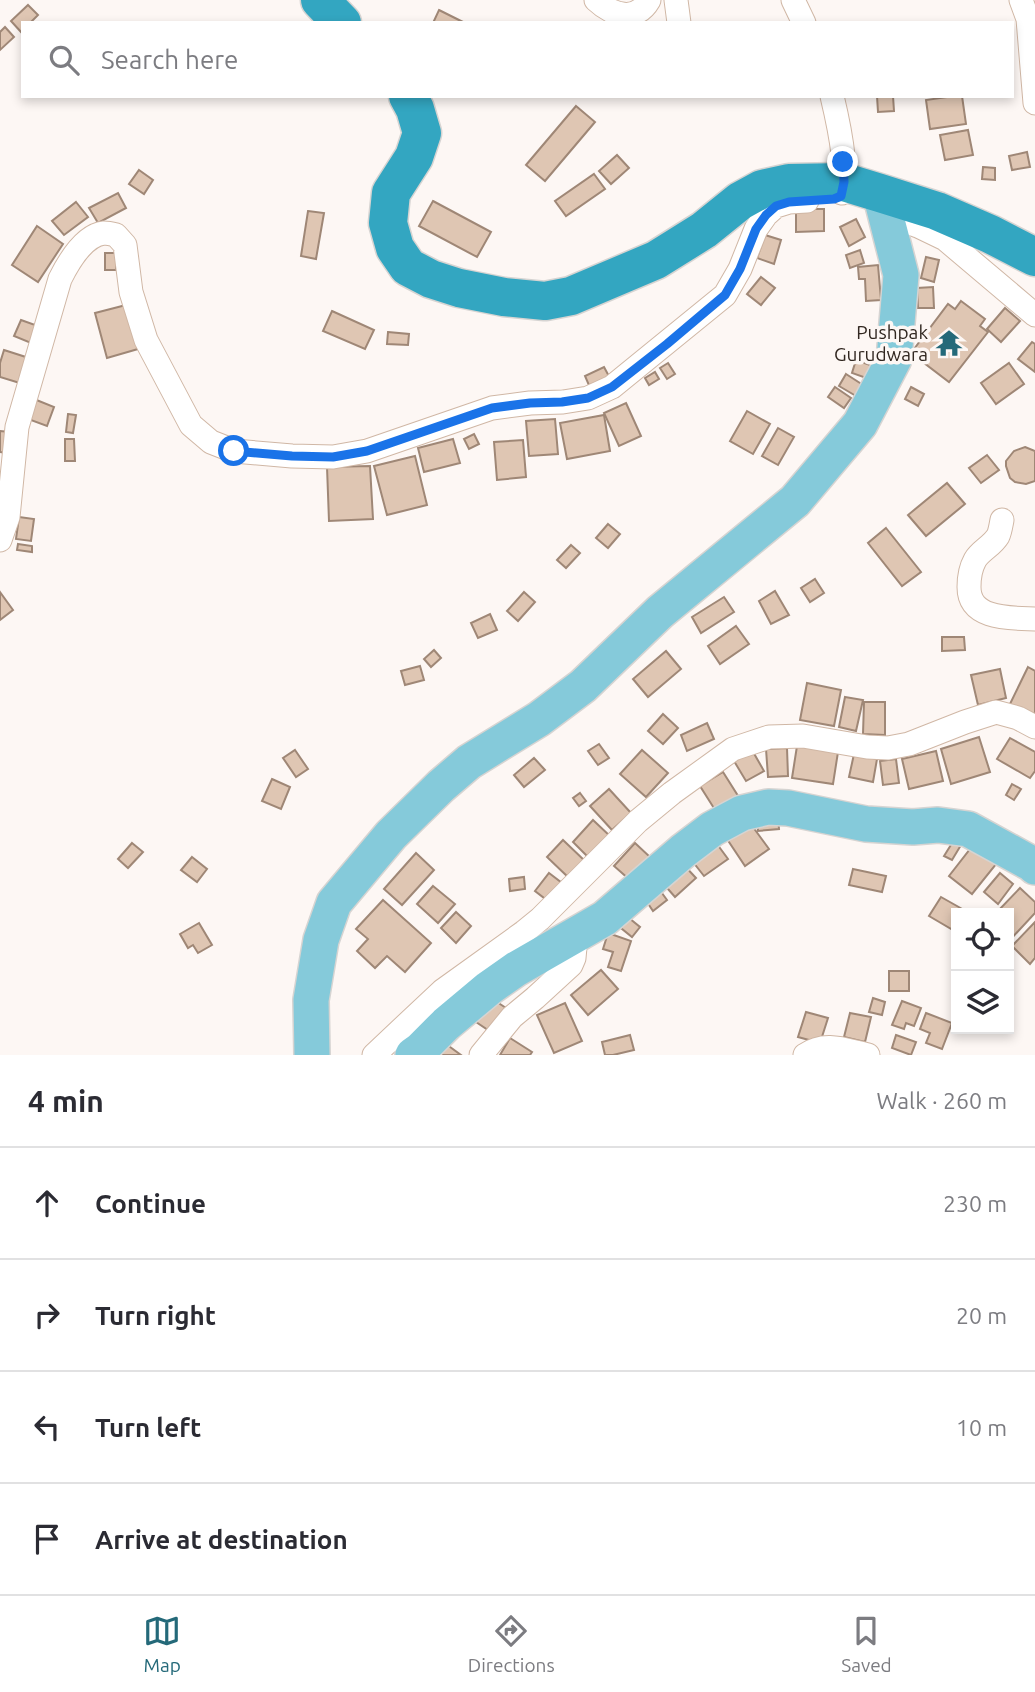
<!DOCTYPE html>
<meta charset="utf-8">
<style>
:root{--surface:#fff;--page:#f7f7f7;--text:#2b2b33;--muted:#7c7c81;--line:#e1e1e2;--accent:#246979}
body{margin:0;font-family:Ubuntu,sans-serif;background:var(--page);color:var(--text)}
.controls{position:absolute;right:21px;bottom:21px;display:grid;overflow:hidden;border-radius:0px;box-shadow:0 4px 10px #0003}
.controls button{width:63px;height:63px;display:grid;place-items:center;padding:0;border:0;border-bottom:2px solid var(--line);background:var(--surface);color:var(--text);font:35px sans-serif}
.stop{position:absolute;width:21px;height:21px;margin:-16px;border:5px solid #1a73e8;border-radius:50%;background:#fff}
.stop.end{background:#1a73e8;border-color:#fff;box-shadow:0 2px 7px #0008}
.list{margin:0;padding:0;list-style:none}
h2{display:flex;justify-content:space-between;align-items:center;height:91px;margin:0;padding:0 28px;font-size:30px}
h2 small{font-size:23px;font-weight:400;color:var(--muted)}
.list li{display:grid;grid-template-columns:46px 1fr auto;gap:21px;align-items:center;box-sizing:border-box;height:112px;padding:0 28px;border-top:2px solid var(--line)}
.list b{display:block;font-size:26px;white-space:nowrap}
.list em{font-size:23px;font-style:normal;color:var(--muted)}
.icon{flex:none;width:38px;height:38px;fill:none;stroke:currentColor;stroke-width:2;stroke-linecap:round;stroke-linejoin:round}
.map{position:relative;flex:none;width:1035px;height:1055px;overflow:hidden}
.search{position:absolute;background:var(--surface);box-shadow:0 4px 10px #0003;left:21px;right:21px;top:21px;height:77px;display:flex;align-items:center;gap:18px;box-sizing:border-box;padding:0 24px;border-radius:0px;color:var(--muted);font-size:26px}
.sheet{height:539px;background:var(--surface)}
nav{display:flex;justify-content:space-around;align-items:center;box-sizing:border-box;height:98px;border-top:2px solid var(--line);background:var(--surface);font-size:19px;color:var(--muted)}
nav a{display:grid;justify-items:center;gap:4px}
nav .on{color:var(--accent)}
.map>svg:first-child{display:block}
</style>
<div class="map">
<svg width="1035" height="1055" viewBox="0 0 1035 1055">
<rect width="100%" height="100%" fill="#fdf7f4"/>
<g fill="#dfc6b3" stroke="#9f8776" stroke-width="2">
<path d="M28,5L38,15L30,23H23V30L21,32L11,21Z"/>
<path d="M439,10L465,23H433Z"/>
<path d="M5,27L14,37L0,50V32Z"/>
<path d="M877,96H893L894,111L878,112Z"/>
<path d="M954,96H962L966,124L930,129L926,100Z"/>
<path d="M576,106L595,122L545,181L526,165Z"/>
<path d="M968,130L973,155L945,160L940,135Z"/>
<path d="M1027,152L1030,167L1012,170L1009,156Z"/>
<path d="M617,155L629,168L611,184L599,171Z"/>
<path d="M983,167L995,168V180L982,179Z"/>
<path d="M139,170L153,180L144,194L129,184Z"/>
<path d="M594,174L605,189L566,216L555,201Z"/>
<path d="M118,193L126,208L98,223L89,208Z"/>
<path d="M433,201L491,232L477,257L419,226Z"/>
<path d="M76,202L88,217L64,235L52,221Z"/>
<path d="M796,209H824V231L796,232Z"/>
<path d="M308,211L324,213L316,259L301,256Z"/>
<path d="M856,219L865,237L849,246L840,227Z"/>
<path d="M37,226L63,244L38,282L12,265Z"/>
<path d="M765,235L781,240L774,264L757,258Z"/>
<path d="M860,250L864,263L850,268L846,255Z"/>
<rect x="105" y="253" width="11" height="17"/>
<path d="M926,257L939,260L934,282L921,278Z"/>
<path d="M878,265L881,300L866,301L865,279H859L858,267Z"/>
<path d="M761,277L775,288L761,305L747,294Z"/>
<path d="M933,287L934,308H918L917,288Z"/>
<path d="M961,301L985,319L980,326L988,332L949,382L911,353L948,304L955,309Z"/>
<path d="M126,305L138,349L107,358L95,313Z"/>
<path d="M1005,308L1020,321L1001,342L987,329Z"/>
<path d="M332,311L374,330L365,349L323,331Z"/>
<path d="M21,320L38,326L31,343L14,336Z"/>
<path d="M388,332L409,334L408,345L387,344Z"/>
<path d="M1032,342L1035,344V372L1018,359Z"/>
<path d="M4,350L32,359L23,384L0,377V363Z"/>
<path d="M856,360L873,366L869,379L852,373Z"/>
<path d="M668,363L675,374L667,379L660,368Z"/>
<path d="M1009,363L1024,384L996,404L981,383Z"/>
<path d="M604,367L611,380L591,390L585,376Z"/>
<path d="M655,372L659,379L649,385L645,378Z"/>
<path d="M846,374L863,385L856,396L839,386Z"/>
<path d="M835,387L851,398L844,408L828,397Z"/>
<path d="M911,387L924,394L918,406L905,399Z"/>
<path d="M34,399L54,407L47,426L28,419Z"/>
<path d="M626,403L641,436L619,446L604,413Z"/>
<path d="M747,411L770,424L753,454L730,441Z"/>
<path d="M68,414L76,415L73,433L66,432Z"/>
<path d="M604,415L610,451L567,459L560,423Z"/>
<path d="M555,419L558,454L529,456L526,421Z"/>
<path d="M778,428L794,437L778,465L762,456Z"/>
<path d="M0,431L9,432L6,453L0,452Z"/>
<path d="M474,434L479,444L469,449L464,439Z"/>
<path d="M65,439H74L75,461H65Z"/>
<path d="M453,439L460,463L424,472L418,448Z"/>
<path d="M523,440L526,477L497,480L494,442Z"/>
<path d="M1025,447L1035,451V481L1026,484L1015,482L1010,478L1006,466V461L1014,451Z"/>
<path d="M987,455L999,470L981,483L969,468Z"/>
<path d="M415,456L427,505L387,515L374,466Z"/>
<path d="M370,466L373,519L329,521L327,467Z"/>
<path d="M947,483L965,504L926,536L908,515Z"/>
<path d="M19,517L34,519L31,541L16,539Z"/>
<path d="M608,524L620,534L608,548L596,538Z"/>
<path d="M886,528L921,572L902,586L868,543Z"/>
<path d="M18,544L32,546V552L17,550Z"/>
<path d="M571,545L580,553L566,568L557,560Z"/>
<path d="M815,579L824,593L810,602L801,588Z"/>
<path d="M775,591L789,615L771,624L759,601Z"/>
<path d="M0,592L13,610L0,620Z"/>
<path d="M524,592L535,602L518,621L507,611Z"/>
<path d="M724,597L734,612L701,633L692,617Z"/>
<path d="M490,614L497,630L478,638L471,623Z"/>
<path d="M736,626L749,644L720,664L708,646Z"/>
<path d="M942,637H964L965,650L942,651Z"/>
<path d="M434,650L441,658L431,667L424,659Z"/>
<path d="M666,651L681,669L648,697L633,679Z"/>
<path d="M420,666L424,680L405,685L401,671Z"/>
<path d="M1028,667L1035,671V712L1032,717L1009,706Z"/>
<path d="M1000,669L1006,698L978,705L971,675Z"/>
<path d="M807,683L841,690L834,726L800,720Z"/>
<path d="M845,697L863,700L856,731L839,727Z"/>
<path d="M864,702H885V735L863,734Z"/>
<path d="M663,714L678,728L663,744L648,731Z"/>
<path d="M707,723L714,739L687,751L681,735Z"/>
<path d="M979,737L990,772L951,784L941,749Z"/>
<path d="M1010,738L1035,752V771L1030,778L997,759Z"/>
<path d="M599,744L609,758L598,765L588,751Z"/>
<path d="M797,746L838,752L833,784L792,778Z"/>
<path d="M787,748L788,776L768,777L766,749Z"/>
<path d="M295,750L308,769L296,777L283,758Z"/>
<path d="M642,750L668,773L646,797L620,774Z"/>
<path d="M752,750L764,771L746,781L734,761Z"/>
<path d="M936,751L943,781L909,789L902,759Z"/>
<path d="M854,754L877,759L873,782L849,777Z"/>
<path d="M534,758L545,770L524,787L514,775Z"/>
<path d="M896,759L899,783L883,785L880,761Z"/>
<path d="M723,772L740,799L717,813L700,786Z"/>
<path d="M272,779L290,787L281,809L262,801Z"/>
<path d="M1012,784L1021,789L1014,800L1006,795Z"/>
<path d="M609,789L631,813L612,830L590,806Z"/>
<path d="M580,793L586,801L579,806L573,798Z"/>
<path d="M778,817L779,829L758,831L757,819Z"/>
<path d="M593,820L611,837L590,859L573,842Z"/>
<path d="M750,823L769,849L745,866L727,839Z"/>
<path d="M563,840L585,861L569,878L547,857Z"/>
<path d="M954,840L961,845L952,860L944,856Z"/>
<path d="M132,843L143,852L128,868L118,859Z"/>
<path d="M635,843L650,857L630,880L614,866Z"/>
<path d="M717,844L728,859L704,876L693,862Z"/>
<path d="M974,844L997,863L972,894L949,876Z"/>
<path d="M416,853L434,870L402,905L384,889Z"/>
<path d="M192,857L207,869L197,882L181,870Z"/>
<path d="M682,863L696,878L675,897L661,881Z"/>
<path d="M853,869L886,876L882,892L849,885Z"/>
<path d="M549,873L562,883L548,901L535,891Z"/>
<path d="M1000,873L1013,884L998,904L984,892Z"/>
<path d="M524,877L525,889L510,891L509,879Z"/>
<path d="M433,886L455,904L438,923L417,904Z"/>
<path d="M1020,888L1035,902V913L1009,941V913H996Z"/>
<path d="M659,889L667,900L653,911L645,899Z"/>
<path d="M941,897L964,910L962,913H956V923L953,930L929,916Z"/>
<path d="M383,900L431,943L405,972L387,956L375,968L357,951L368,939L356,929Z"/>
<path d="M456,912L471,926L456,943L441,928Z"/>
<path d="M624,914L640,927L632,937L616,924Z"/>
<path d="M1035,922V958L1030,964L1012,946Z"/>
<path d="M199,923L212,945L198,953L193,945L188,948L180,934Z"/>
<path d="M608,933L631,941L621,971L608,967L613,952L603,949Z"/>
<path d="M601,970L618,989L588,1015L571,995Z"/>
<rect x="889" y="971" width="20" height="20"/>
<path d="M491,998L506,1008L491,1032L476,1022Z"/>
<path d="M873,998L885,1002L882,1015L869,1012Z"/>
<path d="M902,1001L921,1008L914,1026L906,1023L904,1029L892,1025Z"/>
<path d="M565,1003L582,1041L554,1053L537,1015Z"/>
<path d="M806,1012L828,1018L820,1043L798,1037Z"/>
<path d="M850,1013L871,1017L865,1042L844,1037Z"/>
<path d="M926,1013L952,1023L942,1049L926,1043L930,1033L920,1029Z"/>
<path d="M630,1035L634,1050L613,1055H605L602,1042Z"/>
<path d="M896,1035L916,1042L911,1055L892,1048Z"/>
<path d="M510,1038L532,1052L530,1055H500Z"/>
<path d="M446,1044L461,1055H437Z"/>
</g>
<g fill="none" stroke-linecap="round" stroke-linejoin="round">
<defs>
<g id="street">
<path d="M596,0C612,15 636,23 649,0"/>
<path d="M676,0L679,23"/>
<path d="M793,0L804,23"/>
<path d="M1021,0L1028,19L1035,103"/>
<path d="M832,96C838,121 849,170 842,193"/>
<path d="M885,213L918,226L945,239L1035,315"/>
<path d="M1002,520C1001,525 1000,532 998,536C992,546 980,551 975,560C970,569 969,578 969,587C969,620 1011,618 1035,619"/>
<path d="M0,540L8,517L17,427L60,279C68,263 84,235 104,233C108,233 112,234 116,235L125,245L131,292L146,340L191,425L211,442L234,451L292,456L333,457L367,451L492,408L530,403L563,402L588,398L612,387L725,295L740,269L756,229L766,215L776,206L789,202L807,201"/>
<path d="M374,1055L442,991L524,932L540,919L638,821L672,793L733,749L769,737L803,736L867,747L888,748L909,744L965,722L996,712L1018,718L1035,727"/>
<path d="M481,1055L512,1017L535,998L571,965L574,958L576,936"/>
<path d="M805,1055C825,1041 845,1050 868,1055"/>
</g>
<g id="primary">
<path d="M312,1055L311,1000L321,940L334,903L391,835L441,786L469,762L539,719L583,686L660,612L795,501L860,424L894,359L901,275L880,193"/>
<path d="M413,1055L420,1050L446,1024L489,988L516,969L605,918L683,851L712,829L742,813L768,807L788,808L866,824L913,827L938,825L968,829L1032,864L1035,867"/>
</g>
<g id="highway">
<path d="M320,0L342,23"/>
<path d="M408,96L415,109L422,133L414,157L391,193L388,223L395,248L408,267L431,279L459,288L504,297L545,301L571,296L656,260L704,230L740,201L762,189L789,183L844,182L880,193L937,211L990,234L1035,257"/>
</g>
</defs>
<use href="#street" stroke="#d0b7a5" stroke-width="25"/>
<use href="#primary" stroke="#d6d4d2" stroke-width="38"/>
<use href="#highway" stroke="#d6d4d2" stroke-width="41"/>
<use href="#street" stroke="#fff" stroke-width="23"/>
<use href="#primary" stroke="#85cada" stroke-width="35"/>
<use href="#highway" stroke="#33a6c1" stroke-width="38"/>
</g>
<g fill="none" stroke-linecap="round" stroke-linejoin="round">
<path stroke="#1a73e8" stroke-width="9" d="M234,451L292,456L333,457L367,451L492,408L530,403L562,402L588,398L612,387L667,344L725,295L740,269L756,229L766,215L776,206L789,202L834,199L841,196L844,182L843,162"/>
</g>
<defs>
<symbol id="temple-bare" viewBox="-9 -9 18 18"><path d="M0-6L5-2H3V0L6.5 2.5H4V6H1.5V3h-3V6H-4V2.5H-6.5L-3 0V-2H-5Z" fill="#246979" stroke="#fdf7f4" stroke-width="2.5" paint-order="stroke"/></symbol>
</defs>
<g fill-rule="evenodd">
<use href="#temple-bare" x="930" y="324" width="38" height="38"/>
</g>
<g text-anchor="middle" dominant-baseline="central" stroke-width="7" stroke-linejoin="round" paint-order="stroke">
<g font-size="19" fill="#312720" stroke="#fdf7f4" text-anchor="end">
<text x="928" y="332">Pushpak<tspan x="928" dy="22">Gurudwara</tspan></text>
</g>
</g>
</svg>
<div class="controls">
<button><svg class="icon" aria-label="locate" viewBox="0 0 24 24"><circle cx="12" cy="12" r="6"/><path d="M12 2v4M12 18v4M2 12h4M18 12h4"/></svg></button>
<button><svg class="icon" aria-label="layers" viewBox="0 0 24 24"><path d="M12 4l9 5-9 5-9-5zM3 14l9 5 9-5"/></svg></button>
</div>
<div class="stop" style="left:234px;top:451px"></div>
<div class="stop end" style="left:843px;top:162px"></div>
<div class="search"><svg class="icon" aria-label="search" viewBox="0 0 24 24"><circle cx="10" cy="10" r="6"/><path d="M15 15l6 6"/></svg>Search here</div>
</div>
<section class="sheet">
<h2>4 min<small>Walk · 260 m</small></h2>
<ul class="list">
<li><svg class="icon" aria-label="ahead" viewBox="0 0 24 24"><path d="M12 20V5M6 11l6-6 6 6"/></svg><div><b>Continue</b></div><em>230 m</em></li>
<li><svg class="icon" aria-label="right" viewBox="0 0 24 24"><path d="M7 20v-9h11M14 6l5 5-5 5"/></svg><div><b>Turn right</b></div><em>20 m</em></li>
<li><svg class="icon" aria-label="left" viewBox="0 0 24 24"><path d="M17 20v-9H6M10 6l-5 5 5 5"/></svg><div><b>Turn left</b></div><em>10 m</em></li>
<li><svg class="icon" aria-label="arrive" viewBox="0 0 24 24"><path d="M6 21V4h12l-3 4 3 4H6"/></svg><div><b>Arrive at destination</b></div></li>
</ul>
</section>
<nav>
<a class="on"><svg class="icon" aria-label="map" viewBox="0 0 24 24"><path d="M3 6l6-2 6 2 6-2v14l-6 2-6-2-6 2zM9 4v14M15 6v14"/></svg>Map</a>
<a><svg class="icon" aria-label="directions" viewBox="0 0 24 24"><path d="M12 3l9 9-9 9-9-9zM9 14v-3h6M13 9l2 2-2 2"/></svg>Directions</a>
<a><svg class="icon" aria-label="saved" viewBox="0 0 24 24"><path d="M7 4h10v16l-5-4-5 4z"/></svg>Saved</a>
</nav>
